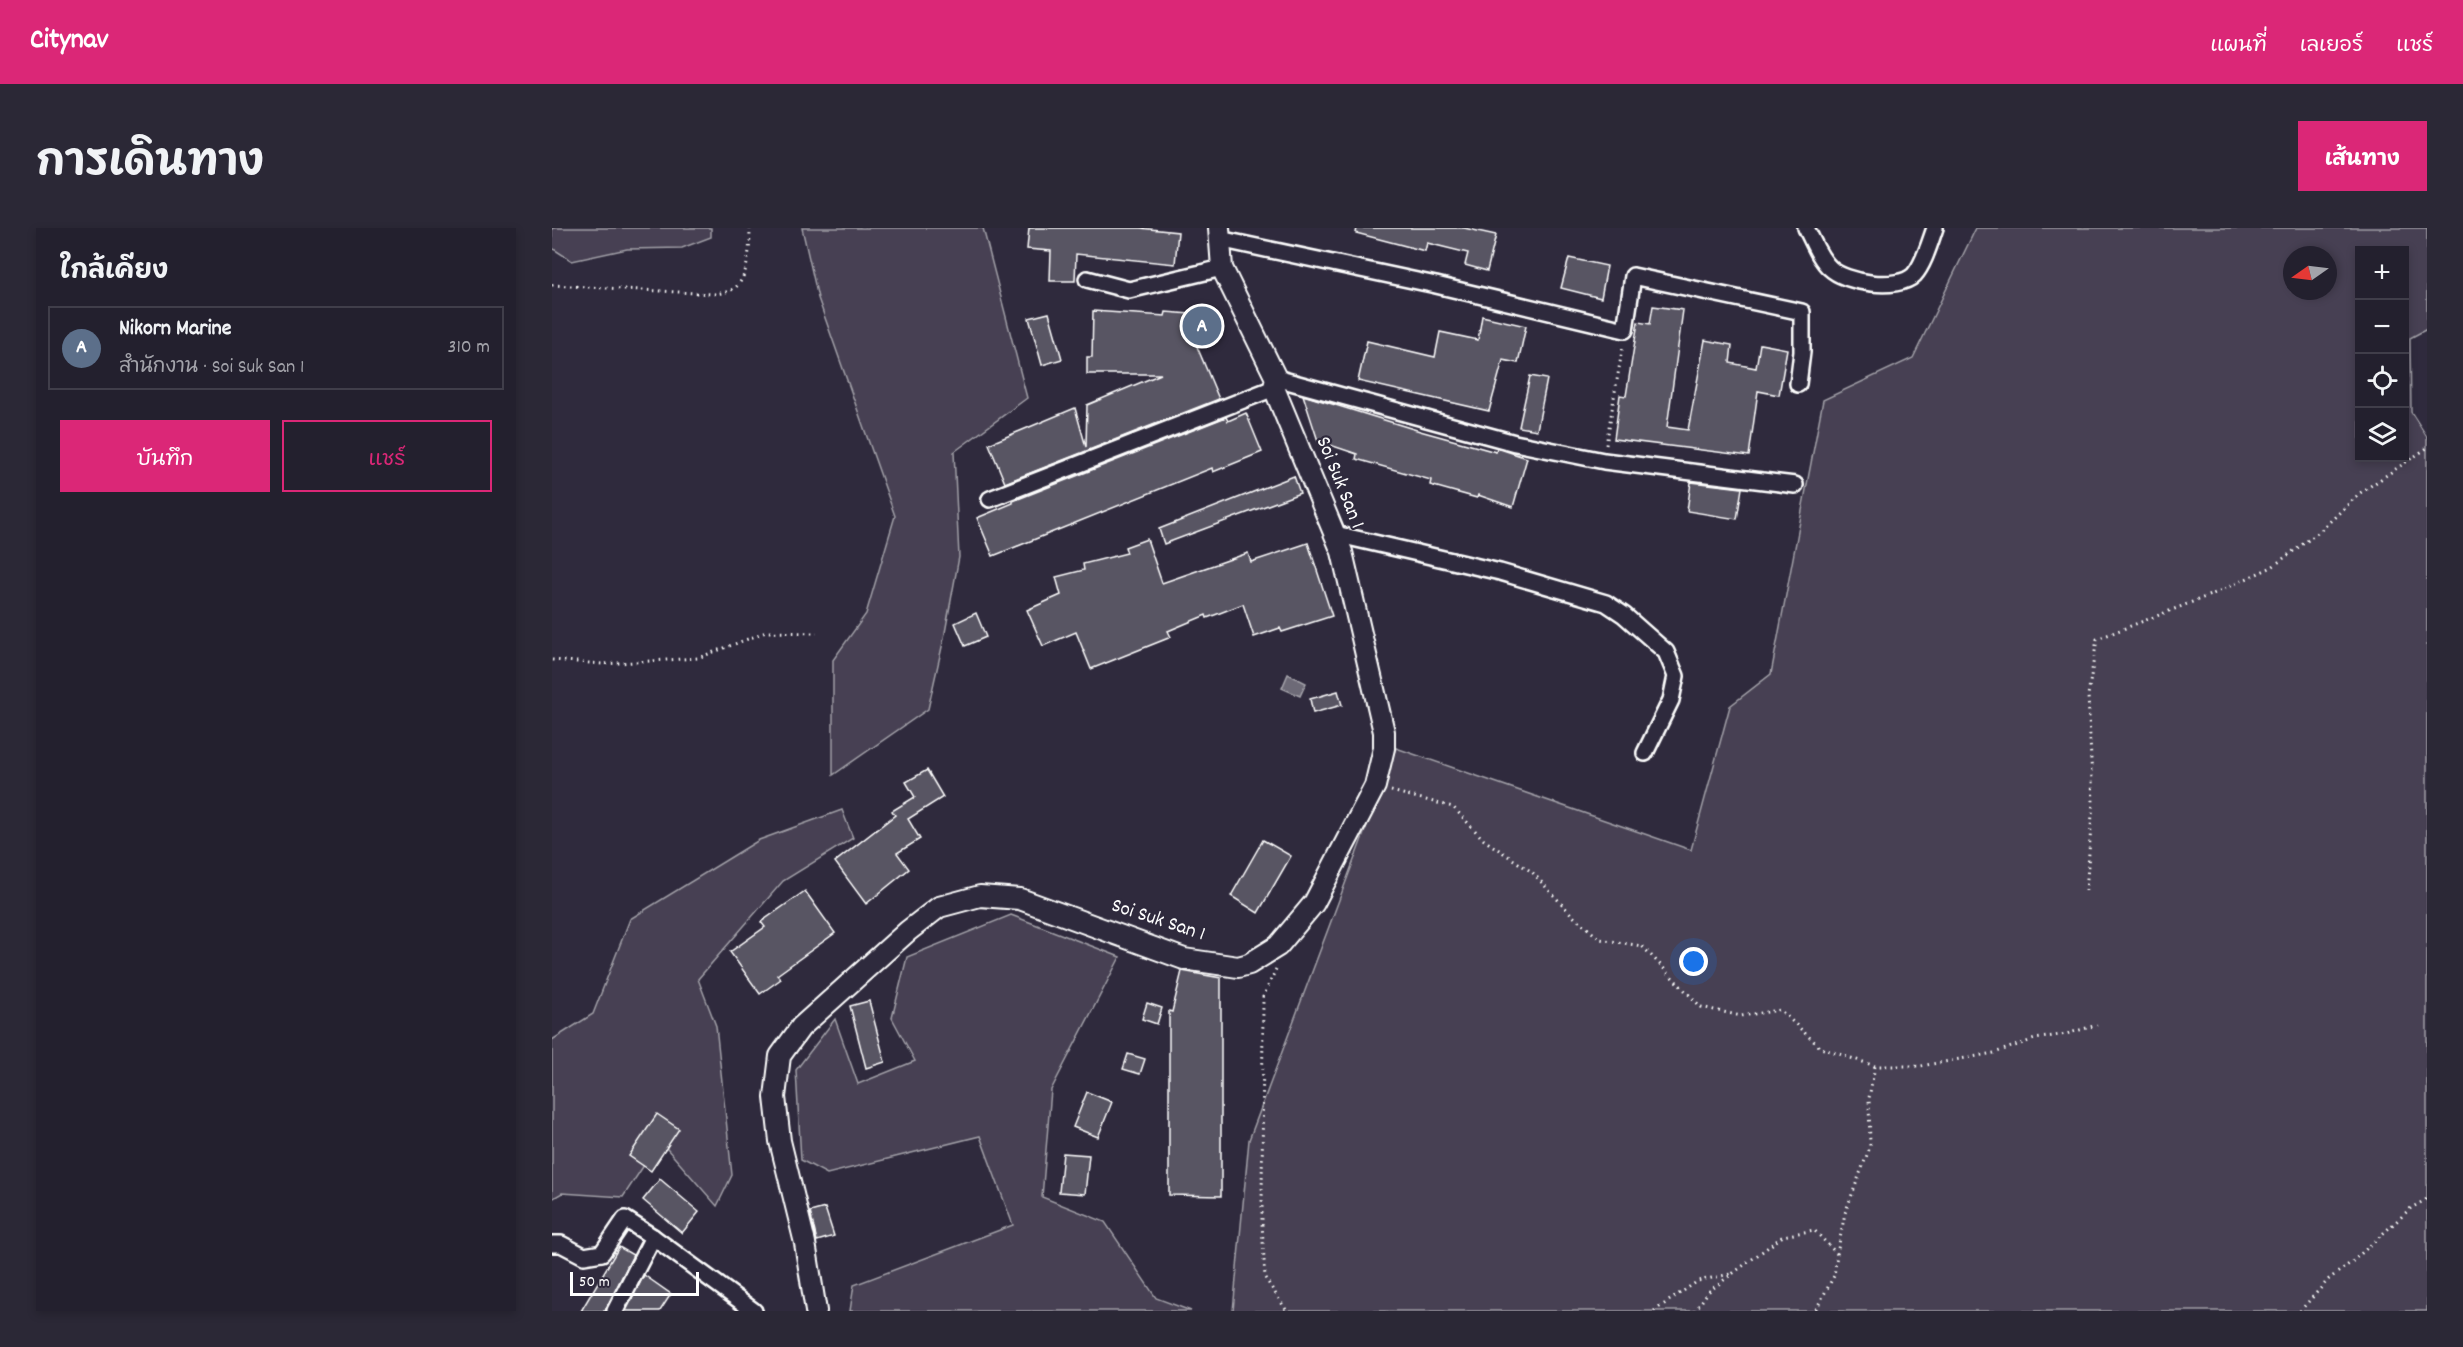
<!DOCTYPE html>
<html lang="th">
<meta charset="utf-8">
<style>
:root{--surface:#23202e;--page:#2b2836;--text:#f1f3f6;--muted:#a3a3aa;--line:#403e4a;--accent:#db2777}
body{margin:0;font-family:Dekko,"Playpen Sans Thai",sans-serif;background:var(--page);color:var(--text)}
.controls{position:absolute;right:18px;top:18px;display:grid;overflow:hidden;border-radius:0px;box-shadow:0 3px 9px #0003}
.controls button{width:54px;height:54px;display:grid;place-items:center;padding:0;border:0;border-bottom:2px solid var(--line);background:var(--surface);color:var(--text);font:30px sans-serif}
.compass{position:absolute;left:1731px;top:18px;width:54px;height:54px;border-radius:50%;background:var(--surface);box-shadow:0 3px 9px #0003;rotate:256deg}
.scale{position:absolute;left:18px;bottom:15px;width:129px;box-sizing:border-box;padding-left:6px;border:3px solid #fff;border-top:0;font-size:16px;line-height:21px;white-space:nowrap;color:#fff;-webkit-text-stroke:4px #2f2a3d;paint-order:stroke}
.you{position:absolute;left:1142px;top:734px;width:21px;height:21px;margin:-15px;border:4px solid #fff;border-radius:50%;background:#1a73e8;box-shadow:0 0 0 9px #1a73e833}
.badge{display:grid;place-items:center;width:39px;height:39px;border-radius:50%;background:var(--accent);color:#fff;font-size:20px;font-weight:700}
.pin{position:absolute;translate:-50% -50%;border:3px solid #fff;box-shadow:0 2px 6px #0006}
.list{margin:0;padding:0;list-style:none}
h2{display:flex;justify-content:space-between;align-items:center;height:78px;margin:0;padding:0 24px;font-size:26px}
h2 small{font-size:20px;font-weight:400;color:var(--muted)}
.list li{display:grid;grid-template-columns:39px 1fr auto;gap:18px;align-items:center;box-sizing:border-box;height:84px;margin:0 12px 12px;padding:0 12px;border:2px solid var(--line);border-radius:0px}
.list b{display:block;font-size:22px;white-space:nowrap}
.list p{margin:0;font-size:20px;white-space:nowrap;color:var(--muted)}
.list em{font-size:20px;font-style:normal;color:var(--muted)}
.actions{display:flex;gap:12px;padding:18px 24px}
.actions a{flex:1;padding:14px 0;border:2px solid var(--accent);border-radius:0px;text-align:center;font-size:21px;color:var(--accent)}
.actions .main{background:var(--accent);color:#fff}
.icon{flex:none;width:33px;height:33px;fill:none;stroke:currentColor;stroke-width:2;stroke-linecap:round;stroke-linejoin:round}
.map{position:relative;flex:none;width:1875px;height:1083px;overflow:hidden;border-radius:0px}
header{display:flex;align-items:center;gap:36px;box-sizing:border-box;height:84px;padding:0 30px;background:var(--accent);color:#fff}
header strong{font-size:28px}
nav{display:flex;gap:33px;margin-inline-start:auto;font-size:21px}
.intro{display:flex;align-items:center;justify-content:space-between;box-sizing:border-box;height:144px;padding:0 36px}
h1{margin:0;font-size:42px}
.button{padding:15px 27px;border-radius:0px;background:var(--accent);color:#fff;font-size:21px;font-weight:700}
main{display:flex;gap:36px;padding:0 36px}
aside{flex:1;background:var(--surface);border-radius:0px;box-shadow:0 3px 9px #0003}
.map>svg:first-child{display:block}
</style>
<header>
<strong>Citynav</strong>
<nav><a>แผนที่</a><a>เลเยอร์</a><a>แชร์</a></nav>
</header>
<div class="intro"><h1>การเดินทาง</h1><a class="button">เส้นทาง</a></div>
<main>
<aside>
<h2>ใกล้เคียง<small></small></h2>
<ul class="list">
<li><span class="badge" style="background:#5c6f8a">A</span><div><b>Nikorn Marine</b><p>สำนักงาน · Soi Suk San 1</p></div><em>310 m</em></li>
</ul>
<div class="actions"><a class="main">บันทึก</a><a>แชร์</a></div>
</aside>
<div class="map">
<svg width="1875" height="1083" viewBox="0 0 1875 1083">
<rect width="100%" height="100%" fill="#2f2a3d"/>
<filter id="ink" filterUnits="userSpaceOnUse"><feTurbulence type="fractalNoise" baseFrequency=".0167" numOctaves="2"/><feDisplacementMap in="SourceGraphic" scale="12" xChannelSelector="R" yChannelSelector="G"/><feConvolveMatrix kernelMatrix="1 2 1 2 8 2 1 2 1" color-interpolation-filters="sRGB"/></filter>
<g filter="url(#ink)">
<g fill="#464152" stroke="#a2a0a8" stroke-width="1.5" fill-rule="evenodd">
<path d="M0,0H159V9L130,20L75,21L20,33L0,20Z"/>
<path d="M250,0H431L475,170L402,224L407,329L392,410L376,481L281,547V432L314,386L343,288L266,70Z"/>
<path d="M1424,0H1875V101L1858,110L1859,184L1875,209V1083H681L697,912L844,520L1139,622L1178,478L1219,446L1271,172L1361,130ZM1808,22H1852V230H1808ZM1740,27H1776V63H1740Z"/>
<path d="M290,582L301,610L231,653L146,751L164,798L180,947L165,978L108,913L71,969L10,965L0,971V812L41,786L78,691L207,612Z"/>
<path d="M459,687L568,729L499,862L490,969L553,994L604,1070L639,1083H298L302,1057L461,997L428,908L275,946L249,932L244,842L283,791L306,856L363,833L340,790L355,729Z"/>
</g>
<path fill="#6d6a77" stroke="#a7a6ad" stroke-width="1.5" d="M736,446L754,455L748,468L730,460Z"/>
<g fill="#595564" stroke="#fff" stroke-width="1.5">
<path d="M477,0H588L626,4L623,36L524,26L523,53H498L499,23L475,21Z"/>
<path d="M805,0H912L944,7L935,43L913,37L916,25L875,15L873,23L804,5Z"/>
<path d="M1017,30L1055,38L1049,70L1009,60Z"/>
<path d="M1101,78L1131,82L1115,199L1136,202L1153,112L1180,117L1178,135L1204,140L1208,116L1235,121L1227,167L1206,163L1197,228L1062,211L1068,167L1074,168L1086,94L1098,96Z"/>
<path d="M541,83L613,88L614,84L663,88L662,110L641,109L667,171L453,255L437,216L523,180L534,219L535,177L609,146H535V129H540Z"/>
<path d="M497,85L510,131L490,137L477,90Z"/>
<path d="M930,88L974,98L966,135L951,132L937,183L806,153L815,113L883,129L888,104L926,112Z"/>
<path d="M978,148L995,151L985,202L967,199Z"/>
<path d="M751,167L868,203L944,224L945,220L975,230L961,279L926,267L925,270L878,257L879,252L804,231L805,226L766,213Z"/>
<path d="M694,185L710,224L661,244L660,240L441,328L425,290L461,275V273L674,189L676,193Z"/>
<path d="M742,248L748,265L612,316L607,301Z"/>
<path d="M1139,254L1190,260L1185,291L1135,283Z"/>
<path d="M595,311L610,355L696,325L699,334L756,315L780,388L730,404L728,400L702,409L691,376L655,390L654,387L616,403L619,409L539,441L524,404L491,418L475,382L509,367L504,349L532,342L531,336L575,325L573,319Z"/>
<path d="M424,385L434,409L413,418L403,395Z"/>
<path d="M786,463L790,477L761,485L758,471Z"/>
<path d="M375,542L391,569L356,591L368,611L345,625L357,641L314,676L283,634L343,587L340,583L363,569L354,554Z"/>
<path d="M711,612L739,628L706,685L679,668Z"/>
<path d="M253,663L283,705L225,747L229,751L208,766L178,724L213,699L209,694Z"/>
<path d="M630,743L669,750V968L617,967V783L620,784Z"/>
<path d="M317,773L333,834L314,840L298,778Z"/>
<path d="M595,775L610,780L605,796L590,791Z"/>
<path d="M576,826L593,831L588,846L571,841Z"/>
<path d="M535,864L560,874L546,909L521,899Z"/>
<path d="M105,886L127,901L99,943L77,928Z"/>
<path d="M511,925L537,927L533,966L507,964Z"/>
<path d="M108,951L147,984L130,1005L91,972Z"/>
<path d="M273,980L282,1008L265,1013L258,984Z"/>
<path d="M67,1019L81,1027L53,1083H29Z"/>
<path d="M92,1047L119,1066L108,1083H74Z"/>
</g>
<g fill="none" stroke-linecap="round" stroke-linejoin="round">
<defs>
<g id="minor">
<path d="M1254,0C1261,13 1267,30 1278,40C1293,55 1346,63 1362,47C1372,36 1378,14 1383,0"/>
<path d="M667,11L884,57L1073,102L1081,48L1250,84V124L1246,156"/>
<path d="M535,51L577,62L670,40"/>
<path d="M724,150L963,215L1052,233L1243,257"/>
<path d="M438,271L722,160"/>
<path d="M783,306L948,344L1054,375L1072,387L1114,424L1124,448L1119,472L1093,525"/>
<path d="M0,1016H9L32,1028L50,1025L73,991L101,1009"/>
<path d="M63,1083L101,1009L202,1083"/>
</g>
<path id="tertiary" d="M264,1083L253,1015L228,913L223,869L228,828L249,799L356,703L387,679L428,668L468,671L632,731L686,739L697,736L726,718L762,675L823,558L832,520V504L790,324L722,160L724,150L670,40L667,0"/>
</defs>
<use href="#minor" stroke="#fff" stroke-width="20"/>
<use href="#tertiary" stroke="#fff" stroke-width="24"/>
<g stroke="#fff" stroke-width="3" stroke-dasharray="1.5 4.5" stroke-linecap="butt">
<path d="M0,57L162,66C170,65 178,64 184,59C197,47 198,16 198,0"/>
<path d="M1054,217L1071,117"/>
<path d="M0,432L50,436L146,430L214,404L265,405"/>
<path d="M839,563L901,579L932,612L980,644L1021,688L1048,711L1090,718L1149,779L1189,788L1228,782L1269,820L1323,838H1369L1442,825L1483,811L1514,806L1545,797"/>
<path d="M1534,663L1541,574L1536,467L1545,411L1661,366L1720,339L1767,304L1808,265L1875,220"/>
<path d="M724,741L711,769L710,995L713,1050L735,1083"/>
<path d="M1285,1026L1293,985L1318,919L1317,870L1323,838"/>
<path d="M1102,1083L1146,1053L1178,1046"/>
<path d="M1143,1083L1156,1064L1231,1008L1262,1002L1285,1026L1282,1048L1263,1083"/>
<path d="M1748,1083L1777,1051L1801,1033L1859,980L1875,971"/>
</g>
<use href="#minor" stroke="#2f2a3d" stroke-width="15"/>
<use href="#tertiary" stroke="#2f2a3d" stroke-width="20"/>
</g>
</g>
<g text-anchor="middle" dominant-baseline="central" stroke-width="4.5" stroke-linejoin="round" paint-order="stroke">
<g font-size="21" fill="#fff" stroke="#2f2a3d">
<text transform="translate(787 255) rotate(68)">Soi Suk San 1</text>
<text transform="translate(606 693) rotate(18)">Soi Suk San 1</text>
</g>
</g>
</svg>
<div class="controls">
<button>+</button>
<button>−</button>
<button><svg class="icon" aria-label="locate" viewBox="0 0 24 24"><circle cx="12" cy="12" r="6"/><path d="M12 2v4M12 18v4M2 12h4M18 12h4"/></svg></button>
<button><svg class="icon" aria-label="layers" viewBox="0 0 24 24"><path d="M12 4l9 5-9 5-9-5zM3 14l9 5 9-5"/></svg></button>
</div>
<svg class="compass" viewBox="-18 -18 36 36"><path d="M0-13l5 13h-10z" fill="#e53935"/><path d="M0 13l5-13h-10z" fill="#a3a3aa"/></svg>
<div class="scale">50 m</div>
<div class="you"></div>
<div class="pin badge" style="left:650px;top:98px;background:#5c6f8a">A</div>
</div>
</main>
